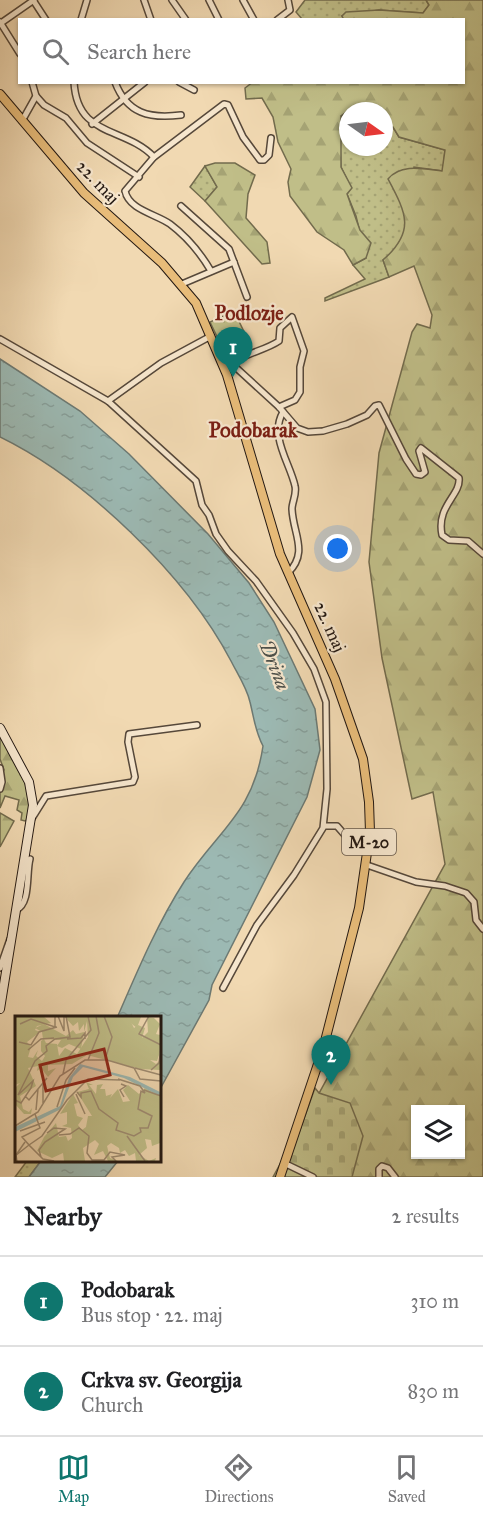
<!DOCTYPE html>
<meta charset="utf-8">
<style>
:root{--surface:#fff;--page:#f2f2f2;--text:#202124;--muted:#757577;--line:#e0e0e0;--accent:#0f766e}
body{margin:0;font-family:"IM FELL Great Primer",serif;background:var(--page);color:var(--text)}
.controls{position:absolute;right:18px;bottom:18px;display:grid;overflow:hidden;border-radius:0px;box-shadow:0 2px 4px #0004}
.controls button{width:54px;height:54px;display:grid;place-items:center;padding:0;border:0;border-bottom:2px solid var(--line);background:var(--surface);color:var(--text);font:30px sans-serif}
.compass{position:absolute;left:339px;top:102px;width:54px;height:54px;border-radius:50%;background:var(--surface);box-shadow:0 2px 4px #0004;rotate:104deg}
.you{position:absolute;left:338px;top:549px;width:21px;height:21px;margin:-15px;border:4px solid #fff;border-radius:50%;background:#1a73e8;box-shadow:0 0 0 9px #1a73e833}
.badge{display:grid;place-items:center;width:39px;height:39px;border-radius:50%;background:var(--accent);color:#fff;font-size:20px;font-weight:700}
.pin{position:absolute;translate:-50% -50px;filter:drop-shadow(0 2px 3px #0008)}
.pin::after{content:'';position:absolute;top:32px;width:21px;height:18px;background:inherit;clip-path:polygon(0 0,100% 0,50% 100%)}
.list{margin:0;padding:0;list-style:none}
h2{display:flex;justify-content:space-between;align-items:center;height:78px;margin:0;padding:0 24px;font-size:26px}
h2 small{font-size:20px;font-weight:400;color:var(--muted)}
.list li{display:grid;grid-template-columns:39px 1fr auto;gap:18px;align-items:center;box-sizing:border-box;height:90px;padding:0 24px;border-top:2px solid var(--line)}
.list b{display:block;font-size:22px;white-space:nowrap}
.list p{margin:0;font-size:20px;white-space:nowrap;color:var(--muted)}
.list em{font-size:20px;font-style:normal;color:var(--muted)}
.icon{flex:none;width:33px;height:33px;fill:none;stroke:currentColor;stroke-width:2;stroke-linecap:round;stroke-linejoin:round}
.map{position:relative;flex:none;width:483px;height:1177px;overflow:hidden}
.search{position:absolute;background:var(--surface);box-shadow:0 2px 4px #0004;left:18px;right:18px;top:18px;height:66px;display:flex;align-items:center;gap:15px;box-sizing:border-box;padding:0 21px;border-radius:0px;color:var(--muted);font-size:22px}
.sheet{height:258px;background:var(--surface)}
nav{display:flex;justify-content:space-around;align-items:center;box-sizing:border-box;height:84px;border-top:2px solid var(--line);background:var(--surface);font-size:16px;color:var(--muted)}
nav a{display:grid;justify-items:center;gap:3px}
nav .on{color:var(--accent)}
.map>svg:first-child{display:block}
</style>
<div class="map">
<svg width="483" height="1177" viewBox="0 0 483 1177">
<defs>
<pattern id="grass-dots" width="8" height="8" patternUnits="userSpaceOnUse" patternTransform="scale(1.5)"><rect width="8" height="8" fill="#c0be88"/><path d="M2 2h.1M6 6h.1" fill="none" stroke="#a5a374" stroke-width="1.8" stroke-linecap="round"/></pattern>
<pattern id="forest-firs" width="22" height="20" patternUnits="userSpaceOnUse" patternTransform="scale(1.5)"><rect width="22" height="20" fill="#c0be88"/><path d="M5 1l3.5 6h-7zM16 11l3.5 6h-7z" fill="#a5a374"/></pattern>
<pattern id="cemetery-stones" width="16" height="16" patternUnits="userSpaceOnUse" patternTransform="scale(1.5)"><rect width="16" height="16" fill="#c0be88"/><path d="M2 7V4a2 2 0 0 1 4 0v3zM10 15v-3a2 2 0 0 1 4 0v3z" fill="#a5a374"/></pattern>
<pattern id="water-ripples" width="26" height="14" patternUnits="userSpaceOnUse" patternTransform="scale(1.5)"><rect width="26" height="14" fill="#9cb9b3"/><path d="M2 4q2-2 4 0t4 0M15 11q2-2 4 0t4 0" fill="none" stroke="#869e99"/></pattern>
</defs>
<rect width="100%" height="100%" fill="#f1d9b2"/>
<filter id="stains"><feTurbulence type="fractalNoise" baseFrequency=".00333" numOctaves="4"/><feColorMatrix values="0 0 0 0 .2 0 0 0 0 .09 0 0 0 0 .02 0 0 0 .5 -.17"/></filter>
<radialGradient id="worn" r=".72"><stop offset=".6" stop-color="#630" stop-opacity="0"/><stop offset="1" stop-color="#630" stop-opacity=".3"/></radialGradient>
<g fill="url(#grass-dots)" stroke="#726b4d" stroke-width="1.5">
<path d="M305,0H426L429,5L423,13L379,10L342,16L344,19H302L296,12Z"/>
<path d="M348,113V147H384V128L393,127L399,137L445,150L443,171L414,167L404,234L395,250L383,260L389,277L325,301V298L365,279L353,265L366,258L356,216L347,194L351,188L341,167L339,122L341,116Z"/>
<path d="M205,166L217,187L205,201L190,187Z"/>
<path d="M27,1161H41L29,1177H15Z"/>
</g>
<g fill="url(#forest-firs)" stroke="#726b4d" stroke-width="1.5" fill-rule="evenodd">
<path d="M426,0H483V1177H273L445,864L433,792L412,799L382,658L369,562L379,453L412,332L417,324L430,328L432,315L414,266L389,277L383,260C416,231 406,213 388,179C401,163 424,169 442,171L445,150L399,137L393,127L384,128V111H348L341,116V167L352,188L347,194L360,230L371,243L366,258L353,265L344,250L317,232L290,196L288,182L291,169L278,142L273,117L262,98L246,99L245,88L253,82H464V20H344L342,16L346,12L379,10L423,13L429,5ZM416,1110H460V1154H416Z"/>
<path d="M215,163H235L255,175L248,194L246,218L267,242L270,263L262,264L205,201L217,187L205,166Z"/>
<path d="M0,739H3C18,765 32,787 29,818L25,821L21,820L22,813L17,810L19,800L5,796L0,808V772L4,770L0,759Z"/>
<path d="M0,813L14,821L0,847Z"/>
</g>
<g fill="url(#cemetery-stones)" stroke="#726b4d" stroke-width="1.5">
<path d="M234,311L247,338L223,349L210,322Z"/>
<path d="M315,1088L319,1093L350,1103L363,1136L352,1177H312L288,1163Z"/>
</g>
<g fill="url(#water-ripples)" stroke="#6c7973" stroke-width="1.5">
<path d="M0,359L80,411L129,454L208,534L249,583L274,622L315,709L320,750L307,797L212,985L209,1000L159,1091V1018H117C137,972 157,924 184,882C218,830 253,814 263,746C255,731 254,718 250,702C247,688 237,673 231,661C186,575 86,479 0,437Z"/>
<path d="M41,1161V1160L118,1161L105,1177H29Z"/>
</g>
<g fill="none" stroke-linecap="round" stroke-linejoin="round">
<defs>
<g id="street">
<path d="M33,0L46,20"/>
<path d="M144,0L151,20"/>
<path d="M172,0L186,20"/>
<path d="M209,0L219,20"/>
<path d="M243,0L254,20"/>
<path d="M81,20L87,0"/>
<path d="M277,20L290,10L288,0"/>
<path d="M0,22L20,54"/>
<path d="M1,23L34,0"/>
<path d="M74,82C77,138 124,126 154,157"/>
<path d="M115,82C127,114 150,119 181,115"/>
<path d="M179,82L194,90"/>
<path d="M36,96L44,105L66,118L87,143L139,177"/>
<path d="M22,121L36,96L32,82"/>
<path d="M92,124L145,82"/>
<path d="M181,206L229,249L247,297"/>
<path d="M211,271C201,254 186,236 170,224C156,214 129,210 125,191L154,157L224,104L228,105L243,137L260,160H264L269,155L271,138"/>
<path d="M182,284L234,262"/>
<path d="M0,339L108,401L196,481L202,505L209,515L216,534L228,551L256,581L293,633L314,669L326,702L327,789L323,828L294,875L257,925L223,988"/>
<path d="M224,364H232L279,407L297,428L308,432L323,431L347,424L367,415L375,406L379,405L406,459L416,474L421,475L425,472L419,451L421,448L459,478C461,495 436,506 442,535L449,540L468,541L483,554"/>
<path d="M232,364C247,352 264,351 279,341L280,328L292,317L304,351L300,367V392L295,400L279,407"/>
<path d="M108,401L161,363L211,336"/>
<path d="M283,412C269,436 290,463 295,486C297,494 292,502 292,509C293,534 309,552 288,573"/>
<path d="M0,768L2,782L0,789"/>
<path d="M31,820L46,796L133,782L135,777L128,742L129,734L197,725"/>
<path d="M324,826H337L351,842H369"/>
<path d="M367,865L416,882L445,886L466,893L474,902L476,920L483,929"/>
<path d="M16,910C31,904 26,873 30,859"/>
<path d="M0,968L10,939"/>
<path d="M286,1164L313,1177"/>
<path d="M379,1177V1169L382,1166L388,1168L395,1177"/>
</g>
<path id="secondary" d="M0,728L29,782L33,805L0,1009"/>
<path id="primary" d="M0,94L84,193L162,263L196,303L227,375L280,554L335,679L363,759L369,802L370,832L359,908L323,1049L280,1177"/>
</defs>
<use href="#street" stroke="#56483a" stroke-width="8"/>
<use href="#secondary" stroke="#231812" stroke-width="10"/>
<use href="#primary" stroke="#231812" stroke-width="10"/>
<use href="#street" stroke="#f6e6cd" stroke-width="5"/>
<use href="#secondary" stroke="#f6e6cd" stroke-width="8"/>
<use href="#primary" stroke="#e8bc79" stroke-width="8"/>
</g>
<g text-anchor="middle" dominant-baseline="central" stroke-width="4.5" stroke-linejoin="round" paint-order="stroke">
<rect fill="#f6e6cd" stroke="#62564a" stroke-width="1.5" x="342" y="829" width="54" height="26" rx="4.5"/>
<g font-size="16" font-weight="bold" fill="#231812">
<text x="369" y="842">M-20</text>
</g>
<g font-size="18" fill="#231812" stroke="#f6e6cd">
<text transform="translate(98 182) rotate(46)">22. maj</text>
<text transform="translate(330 627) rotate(66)">22. maj</text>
</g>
<g font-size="20" font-weight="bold" fill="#7a1f14" stroke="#f6e6cd">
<text x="249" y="313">Podlozje</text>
</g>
<g font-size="20" font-style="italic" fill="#4d504a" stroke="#f6e6cd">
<text transform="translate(275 665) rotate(68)">Drina</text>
</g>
<g font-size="21" font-weight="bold" fill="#7a1f14" stroke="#f6e6cd">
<text x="253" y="430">Podobarak</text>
</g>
</g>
<g transform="translate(15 1016)">
<rect width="146" height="146" fill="#f1d9b2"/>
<path d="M113,0L126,1L120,17L126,22L115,31L112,25L122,12L113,5ZM29,8L51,20L58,14L61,18L69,16L66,33L54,28L47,32L42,30L46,24L28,23L27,16L20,12Z" fill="#c0be88"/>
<path d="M0,0H28L36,7L22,10L20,14L25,16L12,26L16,31L13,41L18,42L23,34L21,40L27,45L30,40L26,35V25L29,23L31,27L42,28L44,40L50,32L62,38L73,21L72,5L69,16V8L64,15L63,6L58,10L49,0H113L119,12L123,9L130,12L127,22L133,16L132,1L139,2L145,8L141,18L145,19L146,33L142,45L135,44L141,48L145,44V54L125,53L72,39L57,48L33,49V55L41,52L33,61L26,52L22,55L23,50L13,52L21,70L5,80L8,93L14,96L17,92L16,98H9L0,88V72L5,67L0,69ZM71,66L78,69H74L81,78L82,69L88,68L85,73H90L91,80L97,78L95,82L103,73L108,86L115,85L108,74L113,69L124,78L130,72L145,80V127L137,130L136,124L130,123L132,132L124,139L134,145L141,142L140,145H121L120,137L114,140L110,134L105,137L104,132L96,127L92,130L95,142L103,145H93L88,135L79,139L84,128L80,124L68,132L70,145H49L48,137L37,142L22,135L29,121L41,107L44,121L51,120L53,125L57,122L56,112L47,110L52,108V96L45,98L58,78L63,87L59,88L62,100L68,102L63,109L67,114L71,111L73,100H77L62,76L74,73Z" fill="#c0be88"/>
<path d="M65,48L115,61L145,76V80L109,62L68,51L58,61L46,93L0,116V111L45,90L54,62Z" fill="#9cb9b3"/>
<path fill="none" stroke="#9f8c72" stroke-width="1.5" d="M43,0L49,15V0M89,0L97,21L90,44M134,0L124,18L146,29M5,8L16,3L40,11V0M52,23L66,22L70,17V23M4,26L16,29L24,16L42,11M13,34L26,23L39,22M73,44L84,17L81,0M120,52L146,59M136,54L144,47L146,31M48,58L51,44L76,14L73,0M28,68V87M106,68L111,70L105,74L109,81M129,74L146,80M62,76L66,81V77L76,75L84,93L103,107L101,114L119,120L126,116L125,112H133L137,100L123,93L126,75L130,77L125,70L103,63M61,78L70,98M10,80L14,84L23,73M0,84L6,87L16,72L18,65L3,79L20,45L32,35L31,30L40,23L55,21L51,0M42,91L51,64L60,52M21,94L23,73L32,62M0,110L23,96L45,60L70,44H92L119,52L125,63L146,65M5,115L30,106M44,119L55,118L64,112L74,120L72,137L77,144H89L95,136L110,139L97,141L101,145M112,120L130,145M0,140L14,129L7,121L25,112L20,98M26,141L24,134L30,126L50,113L39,112L32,117M2,145L1,139L10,126M39,145L28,143L14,129L27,120L52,84L73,63L105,64"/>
<path fill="#8f2418" fill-opacity="0.15" stroke="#8f2418" stroke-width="3" d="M89,33L95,59L31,75L25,49Z"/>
<rect width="146" height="146" fill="none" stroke="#231812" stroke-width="3"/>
</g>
<rect width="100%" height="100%" filter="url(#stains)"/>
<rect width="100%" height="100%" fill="url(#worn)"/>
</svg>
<div class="controls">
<button><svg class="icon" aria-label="layers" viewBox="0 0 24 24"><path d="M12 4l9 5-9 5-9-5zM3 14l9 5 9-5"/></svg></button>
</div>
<svg class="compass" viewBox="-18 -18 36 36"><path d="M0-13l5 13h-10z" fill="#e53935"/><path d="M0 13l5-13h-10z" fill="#757577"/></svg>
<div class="you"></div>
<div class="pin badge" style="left:233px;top:377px">1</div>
<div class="pin badge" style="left:331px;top:1085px">2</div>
<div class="search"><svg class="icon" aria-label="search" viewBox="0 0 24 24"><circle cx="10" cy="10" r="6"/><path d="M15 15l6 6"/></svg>Search here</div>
</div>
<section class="sheet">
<h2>Nearby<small>2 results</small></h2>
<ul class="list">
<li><span class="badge">1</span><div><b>Podobarak</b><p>Bus stop · 22. maj</p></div><em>310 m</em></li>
<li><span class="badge">2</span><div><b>Crkva sv. Georgija</b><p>Church</p></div><em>830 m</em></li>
</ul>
</section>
<nav>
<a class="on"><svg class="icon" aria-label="map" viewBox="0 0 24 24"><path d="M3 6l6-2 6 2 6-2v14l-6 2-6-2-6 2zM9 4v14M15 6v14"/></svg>Map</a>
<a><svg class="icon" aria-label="directions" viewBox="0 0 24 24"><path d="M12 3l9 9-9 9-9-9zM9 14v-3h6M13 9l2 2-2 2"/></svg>Directions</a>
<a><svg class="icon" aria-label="saved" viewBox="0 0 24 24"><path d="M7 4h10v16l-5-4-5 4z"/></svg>Saved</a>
</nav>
